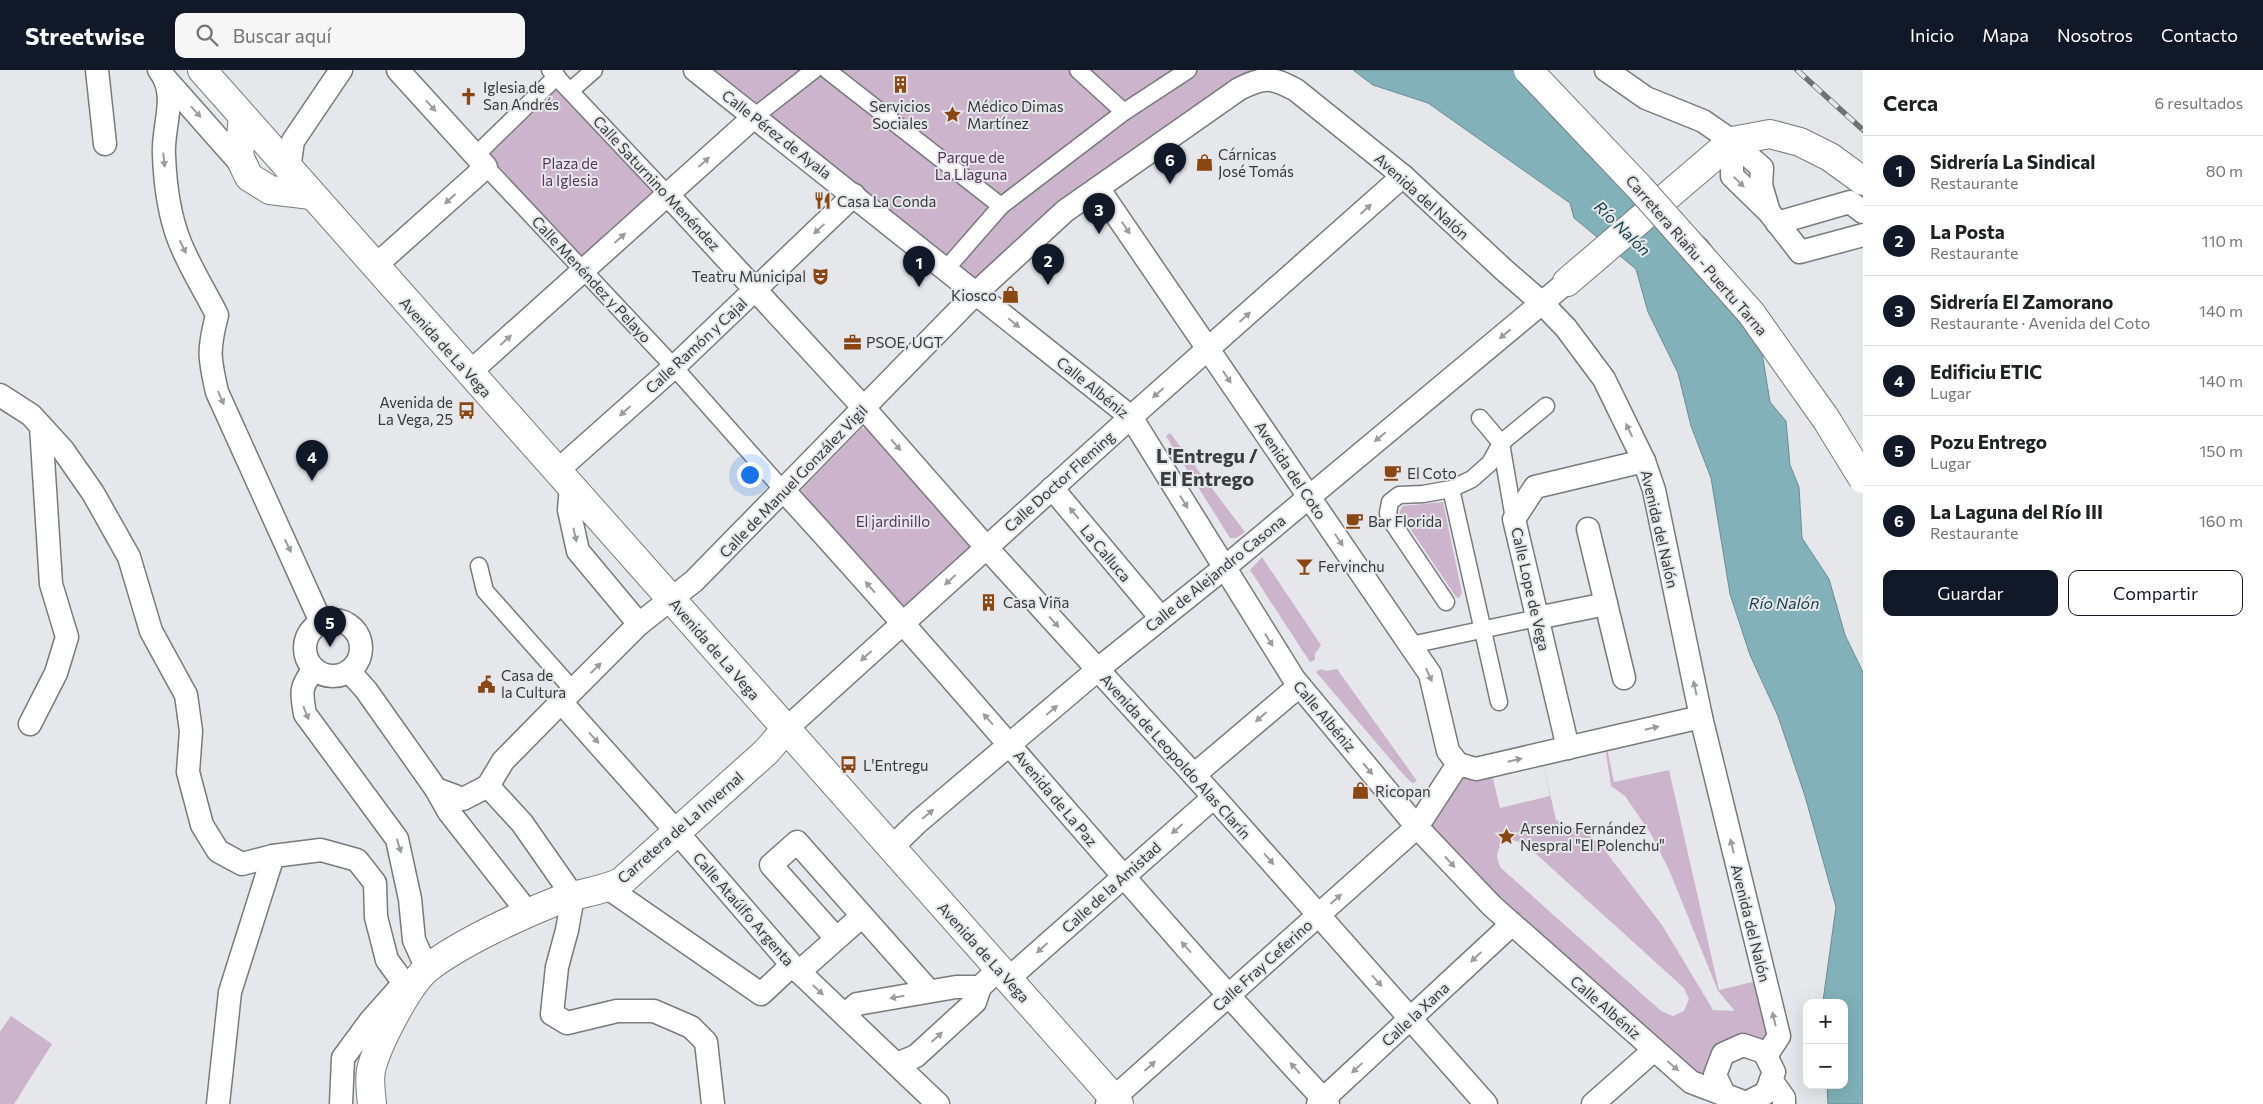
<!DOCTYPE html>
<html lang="es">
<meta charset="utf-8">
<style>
:root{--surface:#fff;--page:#f6f6f6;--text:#202124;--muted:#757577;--line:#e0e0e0;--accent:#111827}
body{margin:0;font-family:Commissioner,sans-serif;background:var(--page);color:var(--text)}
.controls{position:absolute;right:15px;bottom:15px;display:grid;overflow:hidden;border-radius:10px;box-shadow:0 5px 20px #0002}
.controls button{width:45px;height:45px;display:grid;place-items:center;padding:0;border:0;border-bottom:1px solid var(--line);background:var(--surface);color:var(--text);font:25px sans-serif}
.you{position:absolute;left:749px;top:404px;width:18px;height:18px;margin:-12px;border:4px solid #fff;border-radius:50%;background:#1a73e8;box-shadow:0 0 0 8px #1a73e833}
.badge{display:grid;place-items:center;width:32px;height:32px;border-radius:50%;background:var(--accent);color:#fff;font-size:16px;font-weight:700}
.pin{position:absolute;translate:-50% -41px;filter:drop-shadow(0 1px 2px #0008)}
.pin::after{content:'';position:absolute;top:26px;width:18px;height:15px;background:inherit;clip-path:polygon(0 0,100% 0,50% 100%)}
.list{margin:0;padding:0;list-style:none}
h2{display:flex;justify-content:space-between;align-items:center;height:65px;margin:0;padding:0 20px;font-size:21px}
h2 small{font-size:16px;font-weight:400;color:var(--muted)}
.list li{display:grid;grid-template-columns:32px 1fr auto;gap:15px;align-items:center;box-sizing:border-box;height:70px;padding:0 20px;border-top:1px solid var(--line)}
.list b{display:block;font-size:19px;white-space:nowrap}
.list p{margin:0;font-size:16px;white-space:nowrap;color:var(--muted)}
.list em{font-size:16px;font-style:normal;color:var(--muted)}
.actions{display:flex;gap:10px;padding:15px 20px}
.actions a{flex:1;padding:11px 0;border:1px solid var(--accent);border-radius:10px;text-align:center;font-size:18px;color:var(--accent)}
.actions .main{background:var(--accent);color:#fff}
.icon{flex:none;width:28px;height:28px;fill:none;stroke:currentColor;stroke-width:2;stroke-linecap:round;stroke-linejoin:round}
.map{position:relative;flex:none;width:1863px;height:1034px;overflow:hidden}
header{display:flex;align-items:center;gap:30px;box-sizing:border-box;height:70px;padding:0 25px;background:var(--accent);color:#fff}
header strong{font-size:24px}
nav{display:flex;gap:28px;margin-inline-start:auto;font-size:18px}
.search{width:350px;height:45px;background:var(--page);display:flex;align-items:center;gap:12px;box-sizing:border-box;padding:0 18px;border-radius:10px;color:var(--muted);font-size:19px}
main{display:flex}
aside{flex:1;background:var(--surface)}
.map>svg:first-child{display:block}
</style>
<header>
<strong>Streetwise</strong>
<div class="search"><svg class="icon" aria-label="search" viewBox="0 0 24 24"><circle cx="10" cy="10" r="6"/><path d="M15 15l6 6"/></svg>Buscar aquí</div>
<nav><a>Inicio</a><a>Mapa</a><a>Nosotros</a><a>Contacto</a></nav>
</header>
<main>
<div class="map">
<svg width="1863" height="1034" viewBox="0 0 1863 1034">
<rect width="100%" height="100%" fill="#e5e7ea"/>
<g fill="#ccb5cc" fill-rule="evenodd">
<path d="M695,0H1279L1277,11L1239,19L976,223Z"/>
<path d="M557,15L655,121L582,188L485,82Z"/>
<path d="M868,356L975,475L907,543L800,421L861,359Z"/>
<path d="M1170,363L1245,462L1236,468H1230L1166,366Z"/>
<path d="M1443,432L1462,523L1459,528L1456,527L1399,442L1403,436Z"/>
<path d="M1262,487L1321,575L1315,584V590L1310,592L1250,500Z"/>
<path d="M1321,599L1326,601L1337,599L1417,711L1412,713L1402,703L1316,602Z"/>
<path d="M1605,669L1614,712L1669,700L1719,920L1765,909L1779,966L1743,975L1715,1005L1691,1012L1417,757L1458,694L1490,696L1500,738L1550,726L1541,684ZM1604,670L1611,716L1625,726L1651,764L1670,802L1718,921L1735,941L1713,940L1662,855L1603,778L1588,764L1556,750L1541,684ZM1513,770L1525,774L1684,918L1689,929L1684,941L1673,946L1661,941L1501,798C1493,785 1498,773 1513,770Z"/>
<path d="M11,946L52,974L14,1034H0V962Z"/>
</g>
<path fill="#82b1b9" stroke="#6c8d93" d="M1353,0H1515L1707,170L1754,234L1770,332L1786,351L1790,395L1799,417L1802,468L1829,509L1845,565L1863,602V1034H1828L1827,1015H1844V933H1823V931L1836,837L1805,726L1778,646L1750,585L1730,524L1711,408L1691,356L1678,303L1648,242L1636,199L1574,148L1570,133L1428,33L1373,15Z"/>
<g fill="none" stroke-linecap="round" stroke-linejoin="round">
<defs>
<g id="pedestrian">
<path d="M550,0L668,125"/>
<path d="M827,0L1001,136"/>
<path d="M1078,0L1124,42"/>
<path d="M570,21L594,0"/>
<path d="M755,46L814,0"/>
<path d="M476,85L557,6"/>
<path d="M486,97L674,297L784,421"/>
<path d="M946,199L1001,136L1124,42L1188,0"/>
<path d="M1480,348L1501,373L1514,449"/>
<path d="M1451,419L1499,632"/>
<path d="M479,496L485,521L573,620"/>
<path d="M1446,532L1390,449L1388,443L1390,432L1399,425L1423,424L1451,419L1472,409L1490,393L1501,373L1546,336"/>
<path d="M1411,575L1537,548"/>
</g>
<g id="minor">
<path d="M97,0L105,74"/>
<path d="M159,0C179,25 162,56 164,85C165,112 169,144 179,170C189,196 205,221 217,245C208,280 209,287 217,322L321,552"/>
<path d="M695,0L1131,347L1294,609L1417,757L1492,836L1691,1012L1746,1033L1766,1023L1774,1002L1764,982L1743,975L1723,984L1715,1005L1725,1026"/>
<path d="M1606,0L1646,28L1703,51L1732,71L1762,98L1761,115L1769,142"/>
<path d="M164,7L241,94"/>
<path d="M1732,71V106L1769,142L1800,182L1863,165"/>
<path d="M289,99L293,71L341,0"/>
<path d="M1098,118L1430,604L1448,681L1458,694"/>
<path d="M668,125L864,338L986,477L1214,727L1486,1034"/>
<path d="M1777,153L1850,132L1863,142"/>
<path d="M375,196L486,97L398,0"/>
<path d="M469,303L755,46"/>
<path d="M0,325L31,345L63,380L93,423L129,487L151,561L186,625L191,661L188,702L202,755L218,781L242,794L273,786L321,780L357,790L375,813L376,847L387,890L409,920"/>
<path d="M557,401L674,297L854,125"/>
<path d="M571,417L569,440L578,481L639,554"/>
<path d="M1052,418L1161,548"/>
<path d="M784,421C969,622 1141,834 1328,1034"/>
<path d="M1588,459L1624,608"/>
<path d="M1537,548L1606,534"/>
<circle cx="333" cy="578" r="28"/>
<path d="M314,599C300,617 301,622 305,644L397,769L410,829L414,870L427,899"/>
<path d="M349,601L366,620L436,719L463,729L488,716L503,691L573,620L639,554L694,511L976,223L1065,141L1239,19C1265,6 1271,7 1296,20L1403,106L1504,200L1542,233L1566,258L1604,309L1644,391L1654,420L1701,647L1779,966L1766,986"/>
<path d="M561,632L676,761L792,895L938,1034"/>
<path d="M30,654L56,603L67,567L51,514L41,356"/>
<path d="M786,659L1131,347L1403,106"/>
<path d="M1568,678L1514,449L1535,417L1644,391"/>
<path d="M1458,694L1476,699L1701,647"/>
<path d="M1194,705L1299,616"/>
<path d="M488,716L522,753L573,826L567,860L557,897L552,944L567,953L617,941H654L691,957L706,972L713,1034"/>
<path d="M436,719L449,742L529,844"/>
<path d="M892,777L918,752L1108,591L1224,498L1567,212"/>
<path d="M608,818L761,924L792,895"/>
<path d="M836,868L771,795L797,772L929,921"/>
<path d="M799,902L862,846"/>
<path d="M1008,909L1214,727"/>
<path d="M845,945L857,934L956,917H980"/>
<path d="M897,994L916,986L975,932L980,917L999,899"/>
<path d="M1771,1010L1784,1028V1034"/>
<path d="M218,1034L230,922L273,786"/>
<path d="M341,1034L343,988L371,950L404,913"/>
<path d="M1107,1034L1417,757L1458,694"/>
<path d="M1318,1034L1512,854"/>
<path d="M1593,1034L1654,980"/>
</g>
<g id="tertiary">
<path d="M202,0L1119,1034"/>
<path d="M243,47L239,86L249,107L270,120L311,125"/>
<path d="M372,1034C371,1023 369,1011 371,1000C377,975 408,914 428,898C460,873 521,845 559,830C580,823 602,821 621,812L766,682L786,659"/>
</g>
<path id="secondary" d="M1567,212L1732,71L1770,64L1800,72L1830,87L1863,111"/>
</defs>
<use href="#pedestrian" stroke="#787a7d" stroke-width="19"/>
<use href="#minor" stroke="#787a7d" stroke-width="25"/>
<use href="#tertiary" stroke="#787a7d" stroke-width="30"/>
<use href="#secondary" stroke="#787a7d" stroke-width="30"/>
<use href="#pedestrian" stroke="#fff" stroke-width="16"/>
<use href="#minor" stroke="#fff" stroke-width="22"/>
<use href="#tertiary" stroke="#fff" stroke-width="28"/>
<use href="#secondary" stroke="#fff" stroke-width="28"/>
<defs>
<path id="rail" d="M1797,0L1863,60"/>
</defs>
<use href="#rail" stroke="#707173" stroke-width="5.5"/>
<use href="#rail" stroke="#e5e7ea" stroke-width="4" stroke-dasharray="11" stroke-linecap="butt"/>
<defs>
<path id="primary-bridge" d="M1528,0L1640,118L1751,243L1826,349L1863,409"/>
</defs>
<use href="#primary-bridge" stroke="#787a7d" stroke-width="30" stroke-linecap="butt"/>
<use href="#primary-bridge" stroke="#fff" stroke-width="28"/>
</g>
<defs><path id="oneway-solid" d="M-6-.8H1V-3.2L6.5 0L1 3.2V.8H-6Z" transform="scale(1.25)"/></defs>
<g fill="#9b9c9c">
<use href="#oneway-solid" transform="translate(431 36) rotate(48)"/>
<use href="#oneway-solid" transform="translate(196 42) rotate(48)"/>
<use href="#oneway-solid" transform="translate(164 90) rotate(84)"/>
<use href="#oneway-solid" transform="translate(704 92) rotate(-42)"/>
<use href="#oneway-solid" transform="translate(1739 112) rotate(45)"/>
<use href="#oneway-solid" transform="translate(450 129) rotate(138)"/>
<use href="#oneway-solid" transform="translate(1366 139) rotate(-42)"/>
<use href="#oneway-solid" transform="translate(1126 158) rotate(56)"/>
<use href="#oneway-solid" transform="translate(819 159) rotate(137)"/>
<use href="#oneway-solid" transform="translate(620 168) rotate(-42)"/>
<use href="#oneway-solid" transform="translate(183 177) rotate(64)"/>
<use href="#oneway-solid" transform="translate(1245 247) rotate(-42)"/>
<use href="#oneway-solid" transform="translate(1014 253) rotate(39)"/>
<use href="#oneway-solid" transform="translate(1505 264) rotate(140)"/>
<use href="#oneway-solid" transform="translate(506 270) rotate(-42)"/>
<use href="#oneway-solid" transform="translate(1227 307) rotate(56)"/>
<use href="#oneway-solid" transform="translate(1158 323) rotate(139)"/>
<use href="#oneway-solid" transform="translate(221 328) rotate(66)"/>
<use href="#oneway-solid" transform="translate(625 341) rotate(138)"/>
<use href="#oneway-solid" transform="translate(1629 360) rotate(-116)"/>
<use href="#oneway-solid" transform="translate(1380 367) rotate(140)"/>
<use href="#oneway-solid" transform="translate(896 375) rotate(49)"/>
<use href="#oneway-solid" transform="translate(1184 432) rotate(58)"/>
<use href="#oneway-solid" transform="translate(1074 443) rotate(-130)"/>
<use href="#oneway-solid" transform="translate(575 465) rotate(77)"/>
<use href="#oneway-solid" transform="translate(1339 470) rotate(56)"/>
<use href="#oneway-solid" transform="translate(288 476) rotate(65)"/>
<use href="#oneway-solid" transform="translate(950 510) rotate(138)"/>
<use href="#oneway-solid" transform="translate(870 517) rotate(-131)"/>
<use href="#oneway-solid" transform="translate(1054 552) rotate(48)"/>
<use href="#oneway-solid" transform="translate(1269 570) rotate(58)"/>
<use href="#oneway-solid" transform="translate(866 586) rotate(138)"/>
<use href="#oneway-solid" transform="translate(596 598) rotate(-45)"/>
<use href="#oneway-solid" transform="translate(1429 605) rotate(66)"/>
<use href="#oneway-solid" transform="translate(1695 618) rotate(-102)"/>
<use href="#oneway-solid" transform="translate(1052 640) rotate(-41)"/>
<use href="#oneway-solid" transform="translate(306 643) rotate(68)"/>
<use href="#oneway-solid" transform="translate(1261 647) rotate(139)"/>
<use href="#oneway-solid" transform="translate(988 649) rotate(-132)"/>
<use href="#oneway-solid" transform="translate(1652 658) rotate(-13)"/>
<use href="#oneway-solid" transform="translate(594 668) rotate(48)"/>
<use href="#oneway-solid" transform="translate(1515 690) rotate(-13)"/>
<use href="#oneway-solid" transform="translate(1368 699) rotate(50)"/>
<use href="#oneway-solid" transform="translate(928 744) rotate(-40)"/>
<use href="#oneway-solid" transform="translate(1177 759) rotate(139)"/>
<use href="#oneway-solid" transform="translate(399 776) rotate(73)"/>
<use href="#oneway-solid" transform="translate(1732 776) rotate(-104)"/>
<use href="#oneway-solid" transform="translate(1269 789) rotate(49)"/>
<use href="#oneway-solid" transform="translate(1450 792) rotate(47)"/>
<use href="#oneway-solid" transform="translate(1336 829) rotate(-42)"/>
<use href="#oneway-solid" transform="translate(1186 877) rotate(-132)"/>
<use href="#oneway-solid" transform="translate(1042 878) rotate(138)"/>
<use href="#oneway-solid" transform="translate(1476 887) rotate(137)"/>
<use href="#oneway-solid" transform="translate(1377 911) rotate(48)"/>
<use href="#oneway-solid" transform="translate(818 920) rotate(43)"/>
<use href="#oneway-solid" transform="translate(897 927) rotate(170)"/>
<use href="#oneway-solid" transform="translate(1774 949) rotate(-103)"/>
<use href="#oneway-solid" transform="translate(937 967) rotate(-42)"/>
<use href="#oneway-solid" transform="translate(1150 996) rotate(-42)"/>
<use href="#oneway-solid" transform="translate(1673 996) rotate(41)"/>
<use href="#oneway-solid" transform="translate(1295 998) rotate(-132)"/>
<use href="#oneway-solid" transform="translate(1357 998) rotate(137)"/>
</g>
<defs>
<symbol id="building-bare" viewBox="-9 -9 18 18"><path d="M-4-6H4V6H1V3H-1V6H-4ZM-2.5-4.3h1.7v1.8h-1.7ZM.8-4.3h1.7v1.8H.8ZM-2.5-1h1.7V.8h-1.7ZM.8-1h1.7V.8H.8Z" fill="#894714" stroke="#e5e7ea" stroke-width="2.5" paint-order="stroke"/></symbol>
<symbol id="church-bare" viewBox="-9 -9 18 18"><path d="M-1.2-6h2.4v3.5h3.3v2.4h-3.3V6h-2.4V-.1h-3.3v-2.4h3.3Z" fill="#894714" stroke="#e5e7ea" stroke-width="2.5" paint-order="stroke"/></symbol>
<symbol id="sight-bare" viewBox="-9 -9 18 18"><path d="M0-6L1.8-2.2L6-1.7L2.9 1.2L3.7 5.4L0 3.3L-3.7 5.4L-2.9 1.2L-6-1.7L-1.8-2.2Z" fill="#894714" stroke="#e5e7ea" stroke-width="2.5" paint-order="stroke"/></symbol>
<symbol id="shop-bare" viewBox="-9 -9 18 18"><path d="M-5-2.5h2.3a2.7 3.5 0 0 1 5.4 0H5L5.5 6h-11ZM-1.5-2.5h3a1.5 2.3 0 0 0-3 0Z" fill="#894714" stroke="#e5e7ea" stroke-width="2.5" paint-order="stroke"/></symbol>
<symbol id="restaurant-bare" viewBox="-9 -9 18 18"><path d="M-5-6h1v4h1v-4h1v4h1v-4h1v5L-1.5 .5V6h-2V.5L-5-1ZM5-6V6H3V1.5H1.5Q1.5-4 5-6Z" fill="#894714" stroke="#e5e7ea" stroke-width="2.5" paint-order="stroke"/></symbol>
<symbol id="theatre-bare" viewBox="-9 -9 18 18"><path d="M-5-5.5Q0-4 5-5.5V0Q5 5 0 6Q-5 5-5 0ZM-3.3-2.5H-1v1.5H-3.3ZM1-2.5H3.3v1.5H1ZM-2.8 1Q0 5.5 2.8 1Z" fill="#894714" stroke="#e5e7ea" stroke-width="2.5" paint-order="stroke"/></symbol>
<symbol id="office-bare" viewBox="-9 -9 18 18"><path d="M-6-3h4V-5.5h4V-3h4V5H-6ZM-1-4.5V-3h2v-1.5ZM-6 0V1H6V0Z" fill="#894714" stroke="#e5e7ea" stroke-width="2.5" paint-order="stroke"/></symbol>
<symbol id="bus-bare" viewBox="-9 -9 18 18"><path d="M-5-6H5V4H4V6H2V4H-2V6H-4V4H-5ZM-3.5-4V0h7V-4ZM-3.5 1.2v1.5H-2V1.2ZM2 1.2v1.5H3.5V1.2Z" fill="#894714" stroke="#e5e7ea" stroke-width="2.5" paint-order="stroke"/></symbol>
<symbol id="cafe-bare" viewBox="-9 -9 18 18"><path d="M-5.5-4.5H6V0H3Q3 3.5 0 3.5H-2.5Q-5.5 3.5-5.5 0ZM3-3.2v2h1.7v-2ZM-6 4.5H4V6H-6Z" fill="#894714" stroke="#e5e7ea" stroke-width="2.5" paint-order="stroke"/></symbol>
<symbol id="bar-bare" viewBox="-9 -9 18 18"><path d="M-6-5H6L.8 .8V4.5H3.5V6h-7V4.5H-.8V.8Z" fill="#894714" stroke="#e5e7ea" stroke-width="2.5" paint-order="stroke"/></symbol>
<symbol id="civic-bare" viewBox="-9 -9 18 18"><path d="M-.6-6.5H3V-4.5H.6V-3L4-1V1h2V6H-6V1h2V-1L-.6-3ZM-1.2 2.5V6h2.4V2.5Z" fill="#894714" stroke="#e5e7ea" stroke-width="2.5" paint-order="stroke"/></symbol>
</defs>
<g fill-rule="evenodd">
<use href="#building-bare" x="888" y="2" width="25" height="25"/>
<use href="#church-bare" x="456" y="14" width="25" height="25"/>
<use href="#sight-bare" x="940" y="32" width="25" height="25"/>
<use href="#shop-bare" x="1192" y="80" width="25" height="25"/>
<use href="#restaurant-bare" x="810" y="118" width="25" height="25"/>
<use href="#theatre-bare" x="808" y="194" width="25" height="25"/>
<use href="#shop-bare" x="998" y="212" width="25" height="25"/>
<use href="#office-bare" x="840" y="260" width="25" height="25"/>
<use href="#bus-bare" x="454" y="328" width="25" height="25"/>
<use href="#cafe-bare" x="1380" y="390" width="25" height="25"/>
<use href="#cafe-bare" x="1342" y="438" width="25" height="25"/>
<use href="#bar-bare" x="1292" y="484" width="25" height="25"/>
<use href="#building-bare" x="976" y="520" width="25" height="25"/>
<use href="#civic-bare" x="474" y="602" width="25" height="25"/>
<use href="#bus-bare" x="836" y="682" width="25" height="25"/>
<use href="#shop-bare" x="1348" y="708" width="25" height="25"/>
<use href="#sight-bare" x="1494" y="754" width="25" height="25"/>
</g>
<g text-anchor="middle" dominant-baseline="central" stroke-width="4" stroke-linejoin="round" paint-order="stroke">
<g font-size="15" fill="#373839" stroke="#e5e7ea" text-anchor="start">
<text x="483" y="17">Iglesia de<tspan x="483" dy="17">San Andrés</tspan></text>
<text x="900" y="36" text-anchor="middle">Servicios<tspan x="900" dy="17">Sociales</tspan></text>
<text x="967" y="36">Médico Dimas<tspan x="967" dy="17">Martínez</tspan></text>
<text x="1218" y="84">Cárnicas<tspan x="1218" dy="17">José Tomás</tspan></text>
<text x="837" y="131">Casa La Conda</text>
<text x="806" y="206" text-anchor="end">Teatru Municipal</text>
<text x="997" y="225" text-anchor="end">Kiosco</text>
<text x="866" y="272">PSOE, UGT</text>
<text x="453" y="332" text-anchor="end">Avenida de<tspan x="453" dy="17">La Vega, 25</tspan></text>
<text x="1407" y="403">El Coto</text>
<text x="1368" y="451">Bar Florida</text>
<text x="1318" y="496">Fervinchu</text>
<text x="1003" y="532">Casa Viña</text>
<text x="501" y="605">Casa de<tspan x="501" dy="17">la Cultura</tspan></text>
<text x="863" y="695">L'Entregu</text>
<text x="1375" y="721">Ricopan</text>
<text x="1520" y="758">Arsenio Fernández<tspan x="1520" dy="17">Nespral "El Polenchu"</tspan></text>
</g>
<g font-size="15" fill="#373839" stroke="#e5e7ea">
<text transform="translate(777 64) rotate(38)">Calle Pérez de Ayala</text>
<text transform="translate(657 113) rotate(47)">Calle Saturnino Menéndez</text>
<text transform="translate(1422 126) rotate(42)">Avenida del Nalón</text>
<text transform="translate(1697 185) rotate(49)">Carretera Riañu - Puertu Tarna</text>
<text transform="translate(592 209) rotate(47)">Calle Menéndez y Pelayo</text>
<text transform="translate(696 275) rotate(-43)">Calle Ramón y Cajal</text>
<text transform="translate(446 277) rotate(48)">Avenida de La Vega</text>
<text transform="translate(1093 317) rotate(39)">Calle Albéniz</text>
<text transform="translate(1291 400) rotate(56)">Avenida del Coto</text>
<text transform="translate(793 411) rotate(-46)">Calle de Manuel González Vigil</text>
<text transform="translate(1059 411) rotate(-42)">Calle Doctor Fleming</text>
<text transform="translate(1660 459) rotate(77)">Avenida del Nalón</text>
<text transform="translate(1106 483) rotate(50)">La Calluca</text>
<text transform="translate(1215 503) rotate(-39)">Calle de Alejandro Casona</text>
<text transform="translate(1531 519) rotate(77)">Calle Lope de Vega</text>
<text transform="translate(715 579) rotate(49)">Avenida de La Vega</text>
<text transform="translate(1325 646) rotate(50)">Calle Albéniz</text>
<text transform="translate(1176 686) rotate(48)">Avenida de Leopoldo Alas Clarín</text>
<text transform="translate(1056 728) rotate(50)">Avenida de La Paz</text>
<text transform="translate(680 757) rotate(-41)">Carretera de La Invernal</text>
<text transform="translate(1111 817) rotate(-42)">Calle de la Amistad</text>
<text transform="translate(744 839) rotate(49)">Calle Ataúlfo Argenta</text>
<text transform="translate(1751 853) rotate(76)">Avenida del Nalón</text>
<text transform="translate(984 882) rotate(48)">Avenida de La Vega</text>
<text transform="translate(1262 895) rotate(-42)">Calle Fray Ceferino</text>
<text transform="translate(1606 937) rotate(41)">Calle Albéniz</text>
<text transform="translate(1415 944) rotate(-43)">Calle la Xana</text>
</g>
<g font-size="15" fill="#5a345c" stroke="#e5e7ea">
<text x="971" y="87">Parque de<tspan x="971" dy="17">La Llaguna</tspan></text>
<text x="570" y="93">Plaza de<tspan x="570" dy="17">la Iglesia</tspan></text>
<text x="893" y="451">El jardinillo</text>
</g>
<g font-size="16" font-style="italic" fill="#154248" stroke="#e5e7ea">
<text transform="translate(1623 158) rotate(44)">Río Nalón</text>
<text x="1784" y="532">Río Nalón</text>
</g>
<g font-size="20" font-weight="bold" fill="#3b3c3f" stroke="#e5e7ea">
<text x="1207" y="385">L'Entregu /<tspan x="1207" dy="23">El Entrego</tspan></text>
</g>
</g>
</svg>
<div class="controls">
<button>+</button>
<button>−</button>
</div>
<div class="you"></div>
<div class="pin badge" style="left:919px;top:217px">1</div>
<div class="pin badge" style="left:1048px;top:215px">2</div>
<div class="pin badge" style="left:1099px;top:164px">3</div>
<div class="pin badge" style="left:312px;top:411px">4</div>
<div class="pin badge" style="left:330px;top:577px">5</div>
<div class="pin badge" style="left:1170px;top:114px">6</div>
</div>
<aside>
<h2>Cerca<small>6 resultados</small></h2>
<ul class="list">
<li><span class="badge">1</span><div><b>Sidrería La Sindical</b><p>Restaurante</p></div><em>80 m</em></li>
<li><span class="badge">2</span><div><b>La Posta</b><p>Restaurante</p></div><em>110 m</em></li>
<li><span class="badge">3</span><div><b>Sidrería El Zamorano</b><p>Restaurante · Avenida del Coto</p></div><em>140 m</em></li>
<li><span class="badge">4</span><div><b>Edificiu ETIC</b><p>Lugar</p></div><em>140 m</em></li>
<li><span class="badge">5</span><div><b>Pozu Entrego</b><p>Lugar</p></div><em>150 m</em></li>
<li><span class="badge">6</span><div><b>La Laguna del Río III</b><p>Restaurante</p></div><em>160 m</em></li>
</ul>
<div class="actions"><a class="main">Guardar</a><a>Compartir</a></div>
</aside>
</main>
